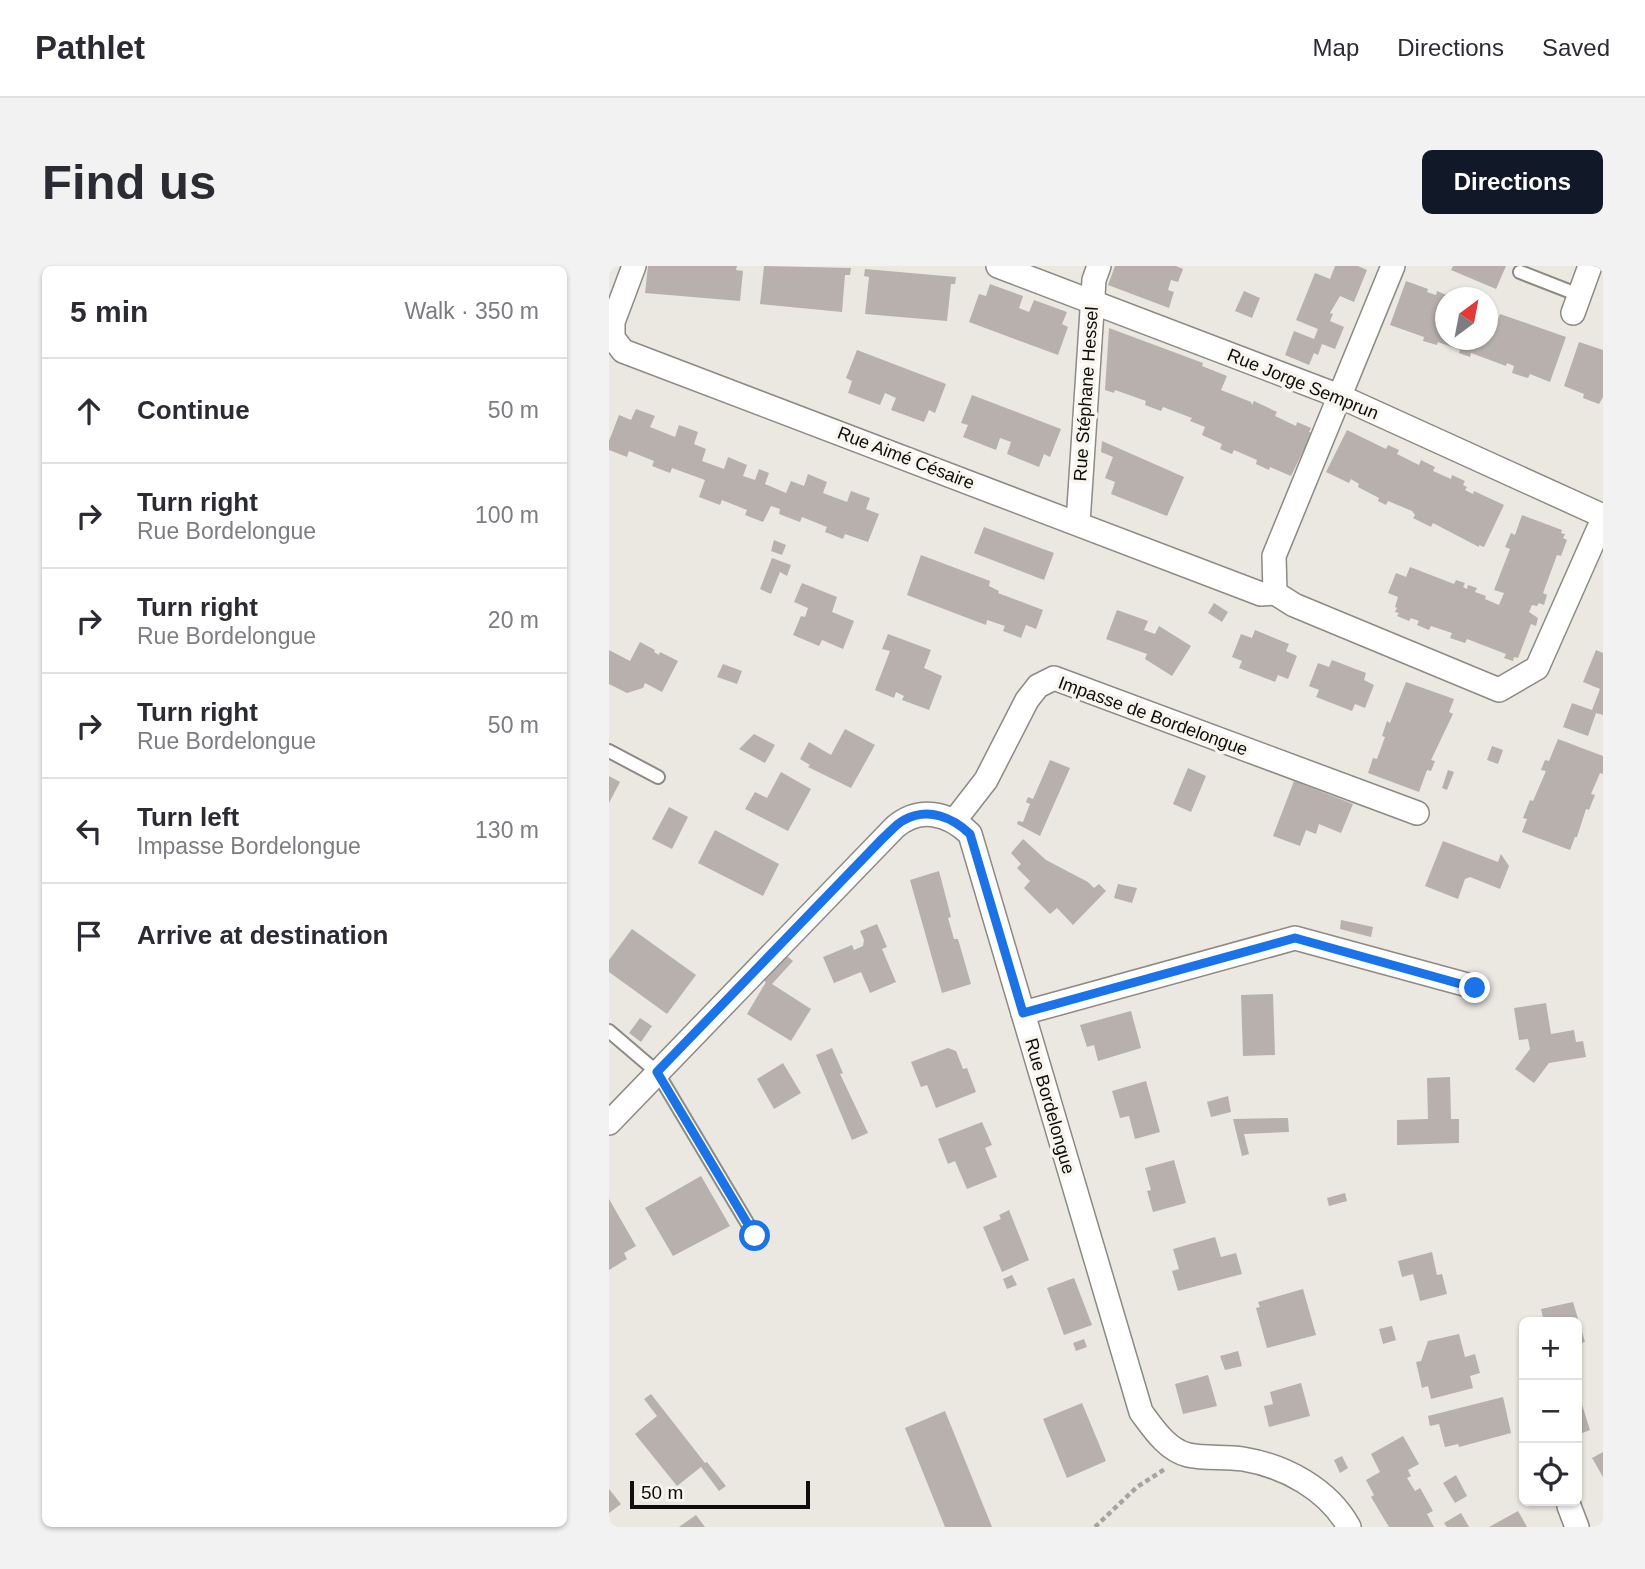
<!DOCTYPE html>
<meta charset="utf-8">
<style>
:root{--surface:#fff;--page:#f2f2f3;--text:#2b2b33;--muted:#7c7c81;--line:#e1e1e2;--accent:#111827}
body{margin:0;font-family:Arial,sans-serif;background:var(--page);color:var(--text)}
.controls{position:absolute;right:21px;bottom:21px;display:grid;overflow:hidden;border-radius:10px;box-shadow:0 2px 5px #0004}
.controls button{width:63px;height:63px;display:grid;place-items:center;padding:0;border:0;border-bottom:2px solid var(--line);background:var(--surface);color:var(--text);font:35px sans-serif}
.compass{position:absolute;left:826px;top:21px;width:63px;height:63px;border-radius:50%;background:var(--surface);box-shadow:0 2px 5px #0004;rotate:32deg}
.scale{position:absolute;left:21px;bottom:18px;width:180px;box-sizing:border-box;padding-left:7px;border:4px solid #0e0d0b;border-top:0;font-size:19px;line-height:24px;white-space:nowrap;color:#0e0d0b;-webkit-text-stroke:5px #f8f5ef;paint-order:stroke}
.stop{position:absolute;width:21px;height:21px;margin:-16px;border:5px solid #1a73e8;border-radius:50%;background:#fff}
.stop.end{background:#1a73e8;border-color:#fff;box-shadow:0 2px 7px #0008}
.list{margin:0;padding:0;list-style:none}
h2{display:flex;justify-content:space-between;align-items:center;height:91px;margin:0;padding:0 28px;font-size:30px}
h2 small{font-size:23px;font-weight:400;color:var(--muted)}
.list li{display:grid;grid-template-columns:46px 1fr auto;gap:21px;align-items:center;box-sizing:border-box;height:105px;padding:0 28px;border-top:2px solid var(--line)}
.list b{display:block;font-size:26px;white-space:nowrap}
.list p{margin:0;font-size:23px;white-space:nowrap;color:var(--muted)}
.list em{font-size:23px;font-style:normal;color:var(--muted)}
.icon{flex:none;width:38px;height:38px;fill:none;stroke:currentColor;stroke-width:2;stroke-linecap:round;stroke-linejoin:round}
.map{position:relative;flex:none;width:994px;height:1261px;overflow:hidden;border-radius:10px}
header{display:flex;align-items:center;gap:42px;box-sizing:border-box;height:98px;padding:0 35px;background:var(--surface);border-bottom:2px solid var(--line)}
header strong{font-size:33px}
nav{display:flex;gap:38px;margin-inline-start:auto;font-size:24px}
.intro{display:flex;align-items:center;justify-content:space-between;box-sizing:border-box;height:168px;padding:0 42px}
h1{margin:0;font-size:49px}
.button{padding:18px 32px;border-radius:10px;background:var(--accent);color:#fff;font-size:24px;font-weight:700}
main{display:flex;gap:42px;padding:0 42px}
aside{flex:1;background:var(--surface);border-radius:10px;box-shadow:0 2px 5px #0004}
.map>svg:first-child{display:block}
</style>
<header>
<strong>Pathlet</strong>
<nav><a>Map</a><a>Directions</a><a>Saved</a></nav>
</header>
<div class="intro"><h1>Find us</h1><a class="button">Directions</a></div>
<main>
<aside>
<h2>5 min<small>Walk · 350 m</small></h2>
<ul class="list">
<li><svg class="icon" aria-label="ahead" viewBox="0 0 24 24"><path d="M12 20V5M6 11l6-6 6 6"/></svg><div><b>Continue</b></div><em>50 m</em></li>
<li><svg class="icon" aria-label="right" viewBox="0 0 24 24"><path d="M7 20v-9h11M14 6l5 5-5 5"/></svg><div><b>Turn right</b><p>Rue Bordelongue</p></div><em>100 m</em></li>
<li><svg class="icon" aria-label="right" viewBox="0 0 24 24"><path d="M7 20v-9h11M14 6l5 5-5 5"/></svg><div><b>Turn right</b><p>Rue Bordelongue</p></div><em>20 m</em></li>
<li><svg class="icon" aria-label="right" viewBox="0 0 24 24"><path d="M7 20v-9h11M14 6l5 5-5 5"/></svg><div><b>Turn right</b><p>Rue Bordelongue</p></div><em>50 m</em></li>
<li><svg class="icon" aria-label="left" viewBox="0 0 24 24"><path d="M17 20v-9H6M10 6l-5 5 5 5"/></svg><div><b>Turn left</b><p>Impasse Bordelongue</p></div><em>130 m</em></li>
<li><svg class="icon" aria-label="arrive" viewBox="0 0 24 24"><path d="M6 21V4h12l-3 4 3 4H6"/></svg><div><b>Arrive at destination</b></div></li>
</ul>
</aside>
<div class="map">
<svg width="994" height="1261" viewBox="0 0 994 1261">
<rect width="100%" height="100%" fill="#ebe8e1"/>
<g fill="#b7b0ac">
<path d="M39,0H128L127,4L134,5L131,35L36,27Z"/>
<path d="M155,0L242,2L241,9H236L233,46L151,38Z"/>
<path d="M506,0H567L574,3L569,16L562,14L559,24L565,26L560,42L499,19Z"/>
<path d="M726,0H749L758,4L745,36L731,30L721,47L724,48L721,55L735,61L726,83L713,78L709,89L705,87L700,99L676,89L685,65L705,73L709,63L687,54L706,7L721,13Z"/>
<path d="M844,0H897L887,23L842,4Z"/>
<path d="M256,3L347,11L346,18H342L338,55L256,48L260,11L255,10Z"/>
<path d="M797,15L819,23L818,26L827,29L828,25L840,30L841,26L854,31L836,32V74H878V43L882,45L880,51L888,55L891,48L957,71L941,116L921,108L919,112L903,107L905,100L898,97L897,100L862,87L861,91L850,87L851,84L829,76L828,79L814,75L815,71L781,59Z"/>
<path d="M381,18L414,30L410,42L420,46L425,34L458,46L453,58L459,61L449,89L360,56L370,28L377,30Z"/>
<path d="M635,25L651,32L643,52L626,45Z"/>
<path d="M500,62L594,97L593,100L618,110L612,124L642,136L643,139L645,135L668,146L666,150L687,160L688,156L702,162L700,166L703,167L682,210L661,201L660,204L647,198L648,194L625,184L623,188L611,183L613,178L593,169L596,161L581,155L583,152L554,141L552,145L536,139L537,135L506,124L505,127L496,124Z"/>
<path d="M970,76L994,84V131L990,138L974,132L975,128L955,120Z"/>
<path d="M248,84L337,118L326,147L320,144L315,156L282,144L287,132L276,127L271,139L239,127L243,115L237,112Z"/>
<path d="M363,129L452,163L441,191L435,188L430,201L398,188L402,176L391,172L387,184L354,171L359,159L352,157Z"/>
<path d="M27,143L46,150L41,161L66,171L70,159L89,166L85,178L97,183L93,195L115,203L119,191L138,199L134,210L146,214L150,203L160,207L156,218L177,227L182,215L195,220L199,208L218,216L214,227L238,236L242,225L261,232L257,243L270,248L259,276L236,268L234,273L216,266L218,261L193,251L191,256L170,248L171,243L162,240L154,256L136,249L138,244L113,234L111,239L90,231L96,214L63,202L61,207L43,200L45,195L20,185L18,191L0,184V175L10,149L22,154Z"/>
<path d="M738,164L777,183L779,179L790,184L788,188L810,199L812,194L826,201L824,205L842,213L843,209L856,215L854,219L858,221L856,224L864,228L865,225L895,239L875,281L870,279V281L824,257L822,261L804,252L806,249L803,245L779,235L777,239L769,235L770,232L749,221L750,218L742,213L740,217L717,206Z"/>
<path d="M493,175L575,211L558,250L502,228L506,216L496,212L504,191L492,186Z"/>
<path d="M913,249L953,264L952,267L956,268L954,272L958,274L952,290L948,289L934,327L938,329L935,339L930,337L928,340L923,339L920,346L929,352L927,360L922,358L909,392L905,391L904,395L895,392L897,388L858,373L856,377L841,372L843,367L822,360L820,364L808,359L810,355L802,352L800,355L788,350L790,347L786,346L788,342L786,341L789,331L779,327L787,307L797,311L801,301L845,318L847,314L856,317L854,321L858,323L859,319L868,322L866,326L877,330L876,333L890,339L895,327L885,324L901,283L896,281L902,267L906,269Z"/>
<path d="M375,261L445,287L435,314L365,287Z"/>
<path d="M165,274L177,279L173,289L162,285Z"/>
<path d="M312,289L381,315L380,320L390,325L389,327L434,344L427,363L417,359L412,372L394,365L396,360L378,354L377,359L298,329Z"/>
<path d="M163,292L182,299L178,310L171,306L162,328L151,323Z"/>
<path d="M193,317L228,331L223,346L245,355L234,383L213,374L210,380L184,369L192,350L196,351L199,342L185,336Z"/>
<path d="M605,337L619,346L613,356L599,347Z"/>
<path d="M508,344L539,355L535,364L546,368L550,360L582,380L563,410L536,393L538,388L497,373Z"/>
<path d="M646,364L680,378L677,385L688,390L679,413L669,409L666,416L630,402L633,395L623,391L632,368L643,372Z"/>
<path d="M279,368L322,384L315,402L333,410L320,444L293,434L295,430L287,426L285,432L266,424L281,385L273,383Z"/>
<path d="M31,376L46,384L45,386L50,389L51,386L69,395L53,426L36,417L34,422L18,427L0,418V384L21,395Z"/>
<path d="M987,384L994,387V449L987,447L979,470L954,461L963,437L983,444L991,423L974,416Z"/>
<path d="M723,394L757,407L755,414L765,419L756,442L746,438L743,445L707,431L710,424L700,420L709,397L720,401Z"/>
<path d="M114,398L133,405L128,418L108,411Z"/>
<path d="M797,416L845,433L840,446L844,448L822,494L826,495L822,505L818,504L810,526L759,507L764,492L768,493L776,471L773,470L778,455L781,457Z"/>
<path d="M236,463L266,479L242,522L199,501L201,499L191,493L200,476L222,489Z"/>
<path d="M145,468L166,479L156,497L130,483Z"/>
<path d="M949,473L994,490V508L991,507L982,528L986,529L980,544L977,543L968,571H966L961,584L913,566L918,553L914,552L921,534L924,535L937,505L932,504L936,494L940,495Z"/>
<path d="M883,480L894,484L889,498L878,494Z"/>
<path d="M441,494L461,502L431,570L408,558L409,555L414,556L421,538L417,536L419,531L424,533Z"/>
<path d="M579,502L597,510L582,546L564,538Z"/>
<path d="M839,504L845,506L838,524L833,522Z"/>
<path d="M172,506L202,523L179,565L136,543L146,526L158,532Z"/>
<path d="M0,510L11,516L0,537Z"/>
<path d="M685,515L744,538L732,567L710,558L707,568L697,564L691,580L664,570Z"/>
<path d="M60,541L79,551L63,583L43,573Z"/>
<path d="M106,564L170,598L154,630L89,597Z"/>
<path d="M414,573L437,594L479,616L485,622L490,618L497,625L464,659L448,642L441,648L415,622L421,615L408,602L412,598L402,587Z"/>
<path d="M834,575L889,596L892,588L900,600L891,623L861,611L856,613L849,633L816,620Z"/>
<path d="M330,605L342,651L339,652L345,673H349L362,718L333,727L301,614Z"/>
<path d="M509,618L528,622L523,637L505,632Z"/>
<path d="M732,654L764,661L762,671L731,663Z"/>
<path d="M268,658L278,681L273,683L287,716L261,727L252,706L225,717L214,691L243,679L245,684L254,680L255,674L251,665Z"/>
<path d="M23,663L87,709L58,748L0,706V694Z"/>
<path d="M178,690L184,695L163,718L202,743L182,775L138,748L157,716L155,715Z"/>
<path d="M664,728L666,789L634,790L632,729Z"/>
<path d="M937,737L942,768L965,764L967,776L974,775L977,791L940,797L925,817L906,803L921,783L919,773L910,774L905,742Z"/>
<path d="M522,745L532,782L489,795L485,779L478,781L471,759Z"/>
<path d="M31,752L43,760L32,776L20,767Z"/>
<path d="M223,782L234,807L231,808L259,867L243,874L207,789Z"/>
<path d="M339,782L347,785L354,803L358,802L367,826L327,842L318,819L312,821L302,796Z"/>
<path d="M174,797L192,827L165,843L148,813Z"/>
<path d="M841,811L842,853H850V877L788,879V854L819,853L818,812Z"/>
<path d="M537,815L551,866L526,873L520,850L511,852L503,825Z"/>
<path d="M619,830L622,846L602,851L598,836Z"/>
<path d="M679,852L680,866L635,868L640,888L633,890L624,853Z"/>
<path d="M373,856L383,879L376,882L388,911L358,923L346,895L339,898L329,873Z"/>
<path d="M565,894L577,937L544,946L538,925L542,924L536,902Z"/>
<path d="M92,910L121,960L64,990L36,942Z"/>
<path d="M736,927L738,935L720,940L718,932Z"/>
<path d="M0,933L27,980L15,987L18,993L0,1004Z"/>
<path d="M400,944L420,994L393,1006L374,961L392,953L390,949Z"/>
<path d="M606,971L612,991L627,987L633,1008L569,1025L563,1005L570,1003L564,983Z"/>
<path d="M823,986L828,1009L833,1008L838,1028L811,1035L804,1008L793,1011L789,995Z"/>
<path d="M403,1009L408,1019L398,1023L394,1013Z"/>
<path d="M465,1012L483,1059L455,1069L438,1022Z"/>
<path d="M694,1023L707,1069L658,1082L647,1042L651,1041L649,1036Z"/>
<path d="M964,1036L976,1076L968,1078V1056H935L932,1043Z"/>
<path d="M783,1060L787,1074L774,1078L770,1063Z"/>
<path d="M850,1068L856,1091L866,1088L871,1107L861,1110L864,1122L822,1133L819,1120L813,1122L807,1096L812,1095L819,1075Z"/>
<path d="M475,1073L478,1081L467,1085L464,1077Z"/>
<path d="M629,1085L633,1100L616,1104L611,1090Z"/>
<path d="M599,1109L608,1140L574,1148L566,1118Z"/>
<path d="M692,1117L701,1150L660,1161L655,1140L664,1138L661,1126Z"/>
<path d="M968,1123L981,1164L968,1169Z"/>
<path d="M42,1128L96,1197L98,1196L117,1220L110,1225L92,1201L68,1220L26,1168L48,1150L35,1133Z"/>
<path d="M894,1131L902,1167L850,1181L849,1178L836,1181L830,1158L821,1160L819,1150Z"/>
<path d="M473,1137L497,1195L458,1212L434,1153Z"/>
<path d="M336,1145L383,1261H336L296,1162Z"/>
<path d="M794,1170L810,1198L799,1204L802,1210L798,1212L806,1225L811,1222L824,1245L818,1248L825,1261H780L762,1231L765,1229L757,1214L771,1206L762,1188Z"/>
<path d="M994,1186V1211L983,1192Z"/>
<path d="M733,1190L739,1202L731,1207L725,1194Z"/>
<path d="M847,1209L858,1230L846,1237L834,1217Z"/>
<path d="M0,1223L12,1238L0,1247Z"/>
<path d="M909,1245L918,1261H880Z"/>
<path d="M852,1247L860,1261H838L835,1257Z"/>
<path d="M87,1249L96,1261H70Z"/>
</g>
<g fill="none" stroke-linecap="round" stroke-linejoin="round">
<defs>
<g id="service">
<path d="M911,6L970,29"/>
<path d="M0,485L49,511"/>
<path d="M0,765L48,806L146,970"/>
</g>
<g id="minor">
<path d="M25,0L4,56V72L14,85L652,328L666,327"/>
<path d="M389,0L730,130L994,250"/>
<path d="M784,0L665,290L666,327L685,339L890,424L928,402L994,253"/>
<path d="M964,47L981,0"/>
<path d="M469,257L485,14L490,0"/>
<path d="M346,554L377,514L418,434L429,420L445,412L808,547"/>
<path d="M414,747L686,672L866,721"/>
<path d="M0,857L286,561C311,540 339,547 361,568L532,1146C544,1162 558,1184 579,1189C597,1193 616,1190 634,1193C676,1200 719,1223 740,1261"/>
<path d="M960,1240L968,1261"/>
</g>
</defs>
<use href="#service" stroke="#8c8a83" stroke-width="16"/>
<use href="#minor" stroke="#8c8a83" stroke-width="26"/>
<path stroke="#a6a49e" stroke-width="4.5" stroke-dasharray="5 3.5" stroke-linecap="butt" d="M486,1261L528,1221L556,1203"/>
<use href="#service" stroke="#fff" stroke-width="12"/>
<use href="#minor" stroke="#fff" stroke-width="23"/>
</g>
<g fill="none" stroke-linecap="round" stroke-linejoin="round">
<path stroke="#1a73e8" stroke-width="9" d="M146,970L48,806L274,572C280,567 287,558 295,554C319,541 343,551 361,568L414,747L686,672L866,722"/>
</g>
<g text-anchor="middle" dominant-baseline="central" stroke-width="7" stroke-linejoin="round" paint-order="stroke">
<g font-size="18" fill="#0e0d0b" stroke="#f8f5ef">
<text transform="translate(694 118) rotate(22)">Rue Jorge Semprun</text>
<text transform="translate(477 128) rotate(-86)">Rue Stéphane Hessel</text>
<text transform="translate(297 192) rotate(21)">Rue Aimé Césaire</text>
<text transform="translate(544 450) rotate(20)">Impasse de Bordelongue</text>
<text transform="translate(441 840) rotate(74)">Rue Bordelongue</text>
</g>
</g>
</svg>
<div class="controls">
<button>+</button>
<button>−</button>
<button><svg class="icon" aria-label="locate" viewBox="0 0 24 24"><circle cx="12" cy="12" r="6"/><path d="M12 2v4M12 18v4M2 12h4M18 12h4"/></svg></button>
</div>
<svg class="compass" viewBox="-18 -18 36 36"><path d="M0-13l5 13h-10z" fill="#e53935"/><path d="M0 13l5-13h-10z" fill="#7c7c81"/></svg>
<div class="scale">50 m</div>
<div class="stop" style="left:146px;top:970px"></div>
<div class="stop end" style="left:866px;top:722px"></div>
</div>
</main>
